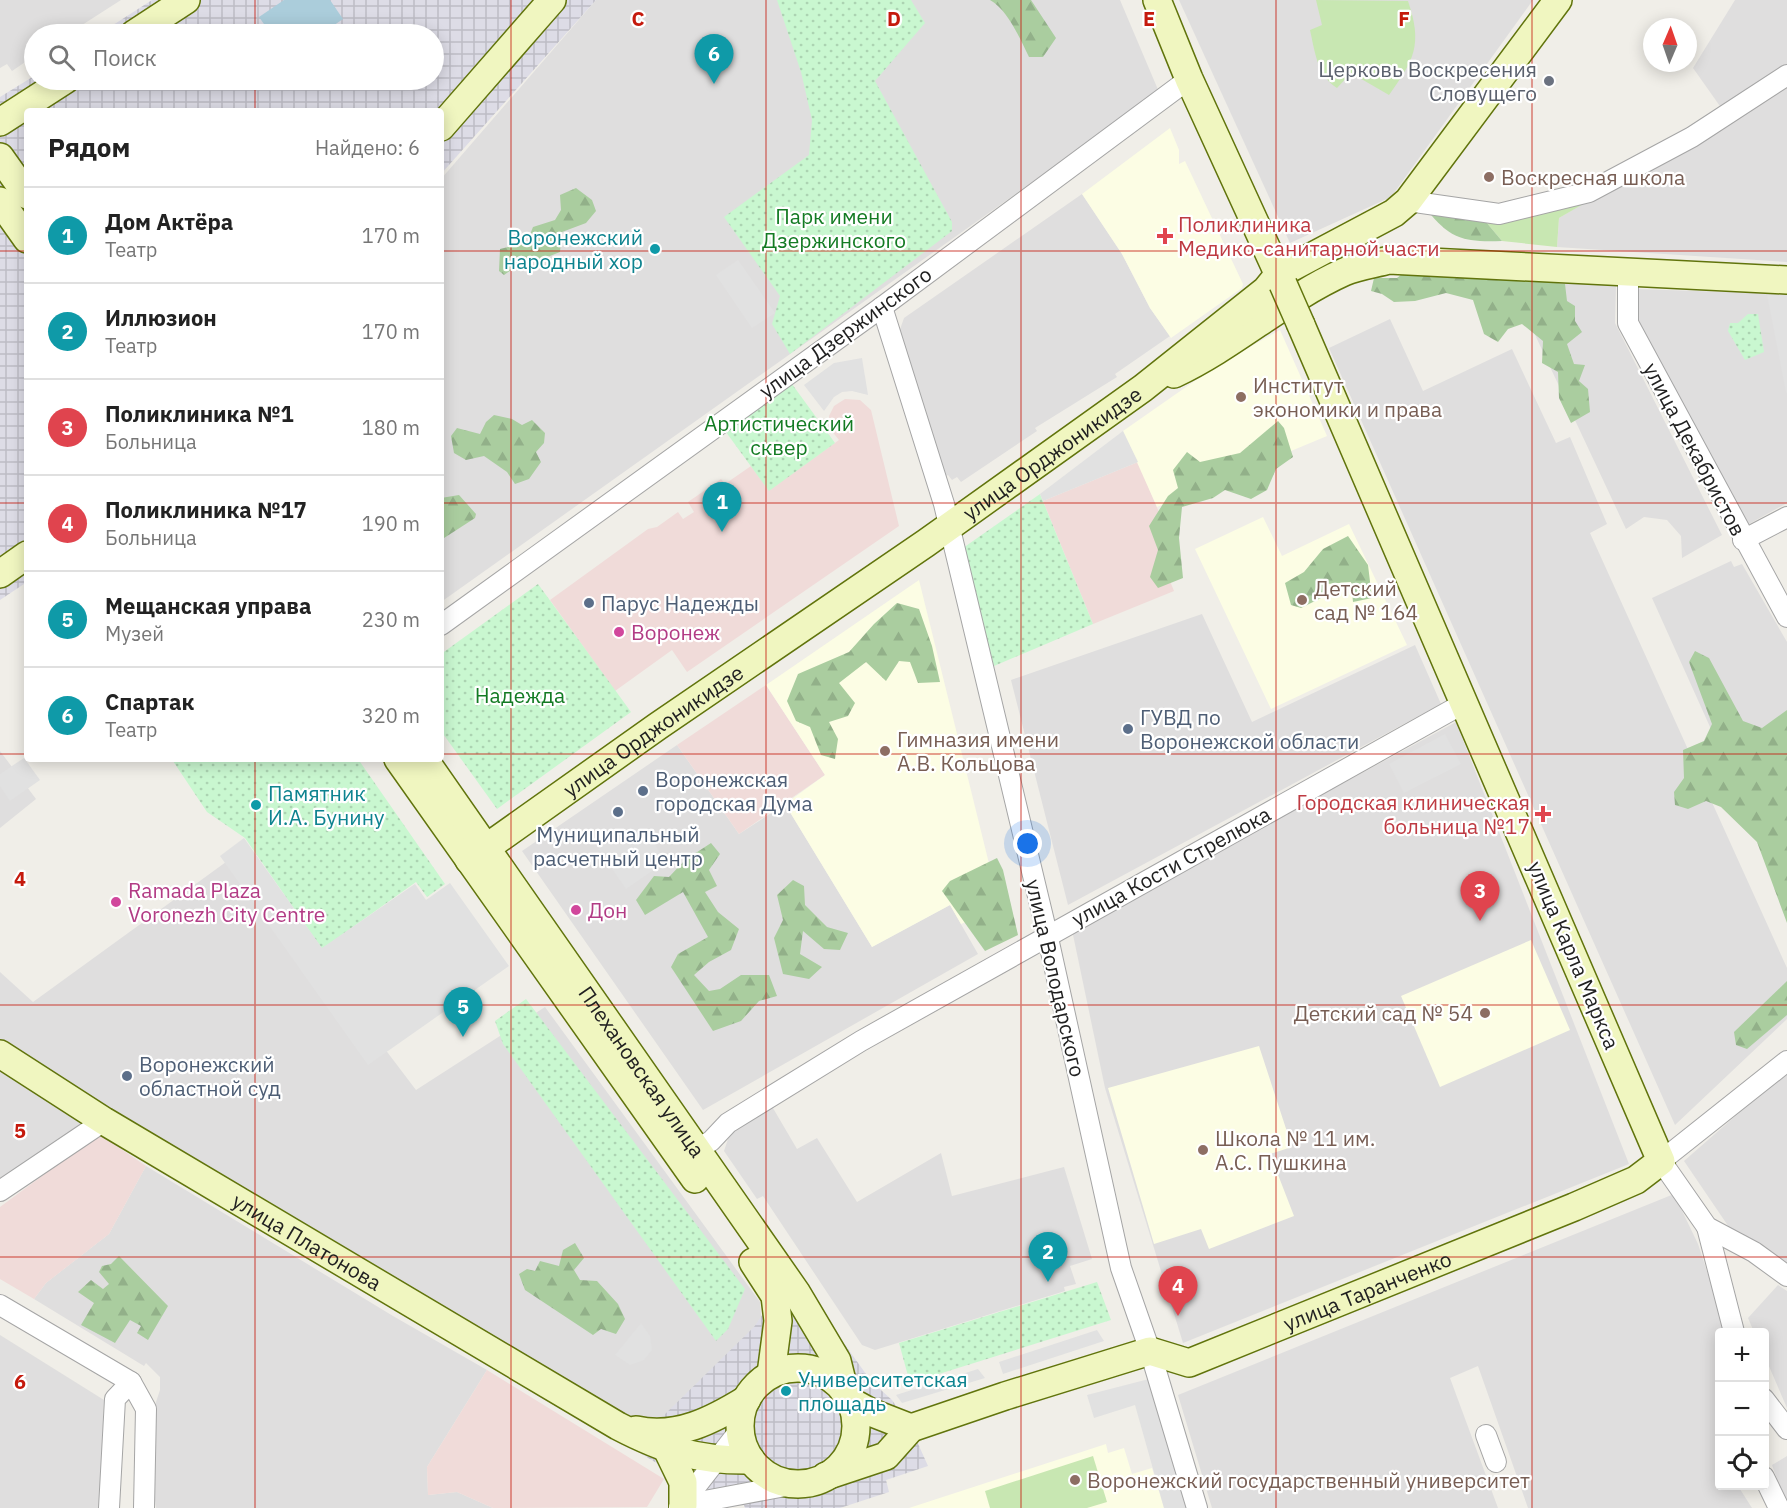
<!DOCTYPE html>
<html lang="ru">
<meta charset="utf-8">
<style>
:root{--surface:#fff;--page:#f2f2f2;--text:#222;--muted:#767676;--line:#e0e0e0;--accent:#c5190c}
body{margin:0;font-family:"IBM Plex Sans",sans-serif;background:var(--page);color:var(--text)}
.controls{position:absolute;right:18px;bottom:18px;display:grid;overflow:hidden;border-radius:6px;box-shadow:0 3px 15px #0003}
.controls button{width:54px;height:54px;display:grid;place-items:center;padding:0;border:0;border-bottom:2px solid var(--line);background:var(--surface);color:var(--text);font:30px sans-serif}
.compass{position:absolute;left:1643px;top:18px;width:54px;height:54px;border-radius:50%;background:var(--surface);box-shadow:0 3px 15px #0003;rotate:2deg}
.you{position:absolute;left:1028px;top:844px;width:21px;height:21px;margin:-15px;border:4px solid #fff;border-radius:50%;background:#1a73e8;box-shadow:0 0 0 9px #1a73e833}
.badge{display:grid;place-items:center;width:39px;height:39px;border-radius:50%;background:var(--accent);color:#fff;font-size:20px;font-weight:700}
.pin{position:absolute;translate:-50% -50px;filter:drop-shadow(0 2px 3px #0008)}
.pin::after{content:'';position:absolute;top:32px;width:21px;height:18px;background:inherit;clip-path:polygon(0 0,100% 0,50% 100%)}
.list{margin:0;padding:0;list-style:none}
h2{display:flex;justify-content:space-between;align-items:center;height:78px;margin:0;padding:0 24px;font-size:26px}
h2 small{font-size:20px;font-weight:400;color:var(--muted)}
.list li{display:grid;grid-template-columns:39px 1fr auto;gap:18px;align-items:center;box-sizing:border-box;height:96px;padding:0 24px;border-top:2px solid var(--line)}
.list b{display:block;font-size:22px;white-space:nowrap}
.list p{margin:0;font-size:20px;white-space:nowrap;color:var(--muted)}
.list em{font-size:20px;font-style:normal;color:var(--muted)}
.icon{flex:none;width:33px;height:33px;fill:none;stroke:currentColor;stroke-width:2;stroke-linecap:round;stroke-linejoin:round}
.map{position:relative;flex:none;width:1787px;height:1508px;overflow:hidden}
.search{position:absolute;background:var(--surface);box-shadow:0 3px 15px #0003;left:24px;top:24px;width:420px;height:66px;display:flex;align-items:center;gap:15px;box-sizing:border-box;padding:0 21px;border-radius:33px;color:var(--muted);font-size:22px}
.panel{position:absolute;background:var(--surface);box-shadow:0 3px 15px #0003;left:24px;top:108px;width:420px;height:654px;border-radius:6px}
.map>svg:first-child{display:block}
</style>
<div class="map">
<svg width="1787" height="1508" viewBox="0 0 1787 1508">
<defs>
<pattern id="forest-firs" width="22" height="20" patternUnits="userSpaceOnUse" patternTransform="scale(1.5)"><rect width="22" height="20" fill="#aacd9f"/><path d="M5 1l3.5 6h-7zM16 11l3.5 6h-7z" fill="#92b089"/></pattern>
<pattern id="park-dots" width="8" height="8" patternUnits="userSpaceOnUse" patternTransform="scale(1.5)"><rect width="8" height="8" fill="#c9f7d0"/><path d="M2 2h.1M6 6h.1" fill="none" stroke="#acd3b2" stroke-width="1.8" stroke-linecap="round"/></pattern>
<pattern id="plaza-grid" width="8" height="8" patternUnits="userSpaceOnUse" patternTransform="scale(1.5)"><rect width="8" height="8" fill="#dddce6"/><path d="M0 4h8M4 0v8" fill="none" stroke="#bdbcc5"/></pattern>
</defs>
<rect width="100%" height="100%" fill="#f0eee8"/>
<g fill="#dfdede">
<path d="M0,0H121L68,34H34V56L12,71L7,64L0,68Z"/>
<path d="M596,0H1120L1159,92L441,602V179Z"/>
<path d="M1179,0H1533L1391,197L1290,243Z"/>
<path d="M1735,0H1787V67L1722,109L1693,68Z"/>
<path d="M1787,83V262L1557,247L1559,218Z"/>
<path d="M1082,194L1122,254L1150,308L1170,336L1115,374L1117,377L1035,428L1037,431L961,482L957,477L952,480L948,475L944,477L897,338L904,318Z"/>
<path d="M1507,275L1616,286L1615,323L1722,535L1682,558L1681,536L1667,520L1644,517L1626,529Z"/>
<path d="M1636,289L1787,294V503L1749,524L1687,420L1634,310Z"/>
<path d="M1390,319L1423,391L1512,349L1556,443L1570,437L1607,524L1590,533L1787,968V1019L1675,1125L1329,348Z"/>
<path d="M1731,561L1734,567L1742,564L1787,642V898L1652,598Z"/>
<path d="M1202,614L1252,722L1415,645L1441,704L1068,905L1011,680Z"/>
<path d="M1456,722L1629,1164L1183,1343L1105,1088L1072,930Z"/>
<path d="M677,745L739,834L785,804L872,947L950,905L978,954L703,1110L522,851Z"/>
<path d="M0,751L36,799L0,828Z"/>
<path d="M237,854L416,1090L545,1007L760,1302L761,1317L752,1331L651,1429L21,1057L0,1042V972L33,1002Z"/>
<path d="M0,1065L93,1122L0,1185Z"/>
<path d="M1787,1071V1273L1737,1239L1684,1161Z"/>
<path d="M770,1103L797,1149L817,1138L857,1202L941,1153L952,1196L1064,1167L1092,1259L1070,1266L1076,1284L1064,1287L1065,1291L875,1350L862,1345L763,1196L757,1199L724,1151L733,1124Z"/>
<path d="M146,1166L393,1316L487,1370L427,1467L428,1495L457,1492L493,1508H156L153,1486L156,1402L160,1390V1377L146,1363L144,1366L34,1299L46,1283L109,1234Z"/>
<path d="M1674,1194L1698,1244L1727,1332H1720V1486H1738L1752,1508H1528L1478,1366L1450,1378L1498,1508H1212L1178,1395Z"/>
<path d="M1778,1285L1787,1291V1408L1765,1357L1764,1332H1754L1748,1318Z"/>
<path d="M0,1335L104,1400L100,1508H0Z"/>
<path d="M1787,1456V1508L1772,1465Z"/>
</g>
<g fill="#f0dbd9">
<path d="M845,399L860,400L871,410L899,526L687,672L672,650L615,691L550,600L648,529L657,527L678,512L683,519L694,512L688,502L721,479L725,484L751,466L769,490L839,440L830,429L829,416L834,406Z"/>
<path d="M1138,462L1181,565L1166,571L1174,591L1093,624L1043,501Z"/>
<path d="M766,685L825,775L739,834L677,745Z"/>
<path d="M99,1134L146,1166L109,1234L46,1283L34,1299L0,1279V1207Z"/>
<path d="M487,1370L664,1479L647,1507L493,1508L457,1492L428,1495L427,1467Z"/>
</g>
<g fill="#fcfde4">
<path d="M1170,128L1179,150V164L1185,161L1243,284L1242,288L1171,338L1150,308L1122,254L1082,194Z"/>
<path d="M1280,330L1327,436L1157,507L1123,431L1219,364Z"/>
<path d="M1263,517L1282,556L1349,524L1407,645L1271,709L1195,549Z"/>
<path d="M919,580L1000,908L961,924L950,905L872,947L785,804L825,775L766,685Z"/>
<path d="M1531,940L1570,1030L1440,1087L1401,996Z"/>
<path d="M1259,1046L1292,1147L1270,1154L1294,1216L1209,1249L1201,1229L1154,1244L1108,1088Z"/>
<path d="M1106,1444L1108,1453L1124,1448L1132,1474L1152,1468L1164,1508H909Z"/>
</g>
<g fill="#c8e7b2">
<path d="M1316,0L1408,1C1423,45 1414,60 1389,95L1351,73L1337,88C1317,75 1315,52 1310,30L1322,25Z"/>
<path d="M1592,199L1559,218L1557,247L1502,241L1481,216Z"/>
<path d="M1093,1456L1107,1502L1087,1508H990L985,1491Z"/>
</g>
<g fill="url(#forest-firs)">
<path d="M990,0H1031L1056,38L1043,57H1029C1020,39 1008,10 990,0Z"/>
<path d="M576,188L592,200L596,211L586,223L562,232L560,252L540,260L528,258L504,275L499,271L500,249L527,242L533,227L555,220L561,210L560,195Z"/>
<path d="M1427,210L1481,216L1502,241C1464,242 1451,240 1427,210Z"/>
<path d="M1407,270L1491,275L1565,284L1567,301L1575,306V321L1582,332L1567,344L1574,364L1585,365L1579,381L1588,389L1590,412L1571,423L1559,398L1558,372L1542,363L1543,341L1522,324L1508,329L1498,342L1484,334L1473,300L1446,293L1415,301L1394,302L1382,294L1371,291L1374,278H1397Z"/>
<path d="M494,415L512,419L522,425L532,420L545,433L544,443L536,452L541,462L529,479L515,484L507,472L484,456L466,460L454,453L451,436L457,428L480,434L486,422Z"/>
<path d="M1278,421L1284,428L1293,457L1276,469L1267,490L1251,499L1225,490L1213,498L1182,507L1179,538L1183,578L1158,588L1150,577L1158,550L1149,526L1168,496L1178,488L1173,470L1187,452L1200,462L1240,453Z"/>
<path d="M459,495L476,514L475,518L441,540V498Z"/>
<path d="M1348,536L1368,565L1372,598L1353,602L1351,582L1327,584L1321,598L1301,608L1291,605L1285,583L1304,572L1323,549Z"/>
<path d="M897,603L919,609L932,646L940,682L918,683L910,662L899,661L886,681L866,662L839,683L855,703L848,716L829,722L838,739L835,759L821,755L810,727L796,721L787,701L798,674L849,652L874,624Z"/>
<path d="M1695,651L1709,658L1743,721L1762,728L1787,710V923L1757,842L1721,807L1706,801L1688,809L1675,805L1674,792L1684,778L1683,750L1704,741L1712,724L1689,662Z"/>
<path d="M711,843L720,854L709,870L717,886L705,892L718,912L739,929L731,950L709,962L694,975L709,991L720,989L741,975H769L777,996L759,1001L741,1021L713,1031L671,967L678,954L708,937L683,892L645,915L636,900L654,876L669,877L685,860Z"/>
<path d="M997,858L1003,870L1018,935L985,951L942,891L950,881Z"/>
<path d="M793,880L804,886L805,905L827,927L848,933L840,950L824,949L803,931L800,954L822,967L809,979L783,974L774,938L783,920L777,895Z"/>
<path d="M1787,981V1015L1747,1049L1736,1045L1734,1032Z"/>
<path d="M575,1243L584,1258L574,1270L580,1280L597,1281L618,1304L625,1319L616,1334L601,1329L593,1335L525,1290L519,1274L527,1269L535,1271L540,1261L559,1266L563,1250Z"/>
<path d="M119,1256L168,1306L148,1340L137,1333L141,1326L130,1320L115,1343L81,1325L94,1303L78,1292L91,1280L103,1289L109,1284L99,1272L102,1266L111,1264Z"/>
</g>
<g fill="url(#park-dots)">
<path d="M777,0H911L925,23L875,81L952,222V231L790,354L772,324L780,296L724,217L809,155L812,120L801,72Z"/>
<path d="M1748,314H1758L1764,352L1745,360L1728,331L1730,323H1738Z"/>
<path d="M789,380L835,443L769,491L723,428Z"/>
<path d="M1040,494L1093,624L994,666L963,548Z"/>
<path d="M538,584L631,712L497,809L441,731V654Z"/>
<path d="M176,759H358L445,884L427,897L416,882L322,949L245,838L207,812L173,761Z"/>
<path d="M526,999L745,1289L728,1329L716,1341L503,1044L495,1021Z"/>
<path d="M1097,1282L1111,1320L910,1383L899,1343Z"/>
</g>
<g fill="#e1e1e1">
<path d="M738,260L775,313L752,328L716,275Z"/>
<path d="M1767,294H1787V393L1786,392Z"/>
<path d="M862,358L868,395L852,391L842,392L834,397L824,411L804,385L834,363Z"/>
<path d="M1123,431L1138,462L1043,501L1040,494Z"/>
<path d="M1445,734L1461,764L1404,793L1389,764Z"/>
<path d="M24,758L40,780L10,801L0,786V774Z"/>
<path d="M647,830L665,862L626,889L598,849L624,831L631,841Z"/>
<path d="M244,838L322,948L415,884L426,900L450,883L509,966L368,1065L220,856Z"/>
<path d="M641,1323L650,1336L652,1350L644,1360L630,1365L615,1355Z"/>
<path d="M1097,1330L1104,1341L1003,1374L999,1362Z"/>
<path d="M978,1369L985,1378L902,1403L896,1395Z"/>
<path d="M1149,1379L1157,1403L1186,1508H1164L1135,1405L1094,1418L1087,1395Z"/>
</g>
<g fill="url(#plaza-grid)">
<path d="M152,0H596L441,174V111H27V582L0,600V97L34,76V80H434V34H99Z"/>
<path d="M792,1271L871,1381L892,1400L911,1428L928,1466L886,1480L889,1492L840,1508H745L742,1500L727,1508H704L664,1479L663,1467L612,1436L625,1414L639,1421L660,1419L754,1327Z"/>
</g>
<path fill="#abcddb" d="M284,0H330L343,19L321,34H271L259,17Z"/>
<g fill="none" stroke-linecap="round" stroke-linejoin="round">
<defs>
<g id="street">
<path d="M1408,201L1499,214L1589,192L1692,137L1787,75"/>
<path d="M1628,274V323L1787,617"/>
<path d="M882,307L944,504L1048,938L1121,1268L1150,1351L1197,1508"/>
<path d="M1743,540L1787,517"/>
<path d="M441,625L882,307L1189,79"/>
<path d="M1787,1061L1661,1161L1707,1227L1754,1252L1787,1276"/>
<path d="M685,1156L711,1141L728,1123L861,1041L1466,702"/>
<path d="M0,1191L104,1121"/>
<path d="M1707,1227L1734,1332"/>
<path d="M0,1305L131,1382L146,1409L144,1508"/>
<path d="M1764,1399L1787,1429"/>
<path d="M1486,1435L1496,1462"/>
<path d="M1764,1477L1779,1508"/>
<path d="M683,1505L796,1484"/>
<path d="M109,1508L115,1399L131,1382"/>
<path d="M679,1508L740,1430"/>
</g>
<g id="secondary">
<path d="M1157,0L1189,79L1283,284"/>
<path d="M134,34L186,0"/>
<path d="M0,122L65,80"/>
<path d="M441,127L552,0"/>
<path d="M0,157L27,195"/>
<path d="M0,201L27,239"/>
<path d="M1174,374C1234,346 1284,299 1344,272C1358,266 1374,264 1389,260L1787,280"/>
<path d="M0,574L27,555"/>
<path d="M398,759L695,1179"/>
<path id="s1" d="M424,759L796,1292L837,1361L845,1393"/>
<path id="s2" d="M469,860L658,726L926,543L1143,388L1266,290L1279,274L1394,213L1408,201L1558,0"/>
<path id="s3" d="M0,1054L104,1121L618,1426C664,1450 698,1461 751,1460"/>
<path d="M753,1262L775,1296L778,1321L771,1374"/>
<circle cx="798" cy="1426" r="58"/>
<path d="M850,1401L870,1412L911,1428"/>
<path d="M636,1430C677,1439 713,1420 747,1399"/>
<path d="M667,1449L683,1482V1505"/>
<path id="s4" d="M826,1476L886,1456L911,1428L1005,1396L1150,1351L1189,1363L1574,1207L1636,1180L1661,1161L1301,325"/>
</g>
</defs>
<use href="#street" stroke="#a5a5a5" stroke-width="22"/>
<use href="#secondary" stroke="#61740c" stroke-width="30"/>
<use href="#street" stroke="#fff" stroke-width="20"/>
<use href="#secondary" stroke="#f0f6c0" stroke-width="27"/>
<defs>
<path id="secondary-bridge" d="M1283,284L1301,325"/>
</defs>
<use href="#secondary-bridge" stroke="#61740c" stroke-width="30" stroke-linecap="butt"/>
<use href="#secondary-bridge" stroke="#f0f6c0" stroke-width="27"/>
</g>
<path fill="none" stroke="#c5190c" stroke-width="1.5" stroke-opacity="0.55" d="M255,0V34M511,0V1508M766,0V1508M1021,0V1508M1276,0V1508M1532,0V1508M255,80V111M0,251H27M441,251H1787M0,503H27M441,503H1787M0,754H27M441,754H1787M255,759V1508M0,1005H1787M0,1257H1787"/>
<circle fill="#6b7280" stroke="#fff" stroke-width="2" cx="1549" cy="81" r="6"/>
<g fill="#8d6e63" stroke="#fff" stroke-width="2">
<circle cx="1489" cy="177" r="6"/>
<circle cx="1241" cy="397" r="6"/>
<circle cx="1302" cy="600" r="6"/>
<circle cx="885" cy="751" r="6"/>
<circle cx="1485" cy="1013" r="6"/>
<circle cx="1203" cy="1150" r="6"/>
<circle cx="1075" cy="1480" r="6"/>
</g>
<g fill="#e0444e" stroke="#fff" stroke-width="2">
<path d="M1162 227h6v6h6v6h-6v6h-6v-6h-6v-6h6z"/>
<path d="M1540 805h6v6h6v6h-6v6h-6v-6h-6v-6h6z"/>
</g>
<g fill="#0f9aa8" stroke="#fff" stroke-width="2">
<circle cx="655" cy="249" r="6"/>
<circle cx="256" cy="805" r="6"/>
<circle cx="786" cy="1391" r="6"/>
</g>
<g fill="#5c6f8a" stroke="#fff" stroke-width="2">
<circle cx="589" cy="603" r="6"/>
<circle cx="1128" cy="729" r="6"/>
<circle cx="643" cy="791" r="6"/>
<circle cx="618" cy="812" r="6"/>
<circle cx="127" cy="1076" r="6"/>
</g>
<g fill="#d1479c" stroke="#fff" stroke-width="2">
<circle cx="619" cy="632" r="6"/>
<circle cx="116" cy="902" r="6"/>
<circle cx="576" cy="910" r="6"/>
</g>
<g text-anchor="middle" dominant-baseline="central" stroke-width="4.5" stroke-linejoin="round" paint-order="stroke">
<g font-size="21" fill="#5b616d" stroke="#fff" text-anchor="end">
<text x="1537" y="69">Церковь Воскресения<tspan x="1537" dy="24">Словущего</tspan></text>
</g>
<g font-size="21" fill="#785e54" stroke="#fff" text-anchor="start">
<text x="1501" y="177">Воскресная школа</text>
<text x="1253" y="385">Институт<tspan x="1253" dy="24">экономики и права</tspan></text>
<text x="1314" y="588">Детский<tspan x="1314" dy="24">сад № 164</tspan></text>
<text x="897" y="739">Гимназия имени<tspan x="897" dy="24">А.В. Кольцова</tspan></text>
<text x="1473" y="1013" text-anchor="end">Детский сад № 54</text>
<text x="1215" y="1138">Школа № 11 им.<tspan x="1215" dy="24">А.С. Пушкина</tspan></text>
<text x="1087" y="1480">Воронежский государственный университет</text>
</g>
<g font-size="21" fill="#137b23" stroke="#fff">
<text x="834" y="216">Парк имени<tspan x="834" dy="24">Дзержинского</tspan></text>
<text x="779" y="423">Артистический<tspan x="779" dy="24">сквер</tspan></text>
<text x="520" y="695">Надежда</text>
</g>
<g font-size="21" fill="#be3a42" stroke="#fff" text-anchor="start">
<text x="1178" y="224">Поликлиника<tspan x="1178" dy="24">Медико-санитарной части</tspan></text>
<text x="1530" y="802" text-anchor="end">Городская клиническая<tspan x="1530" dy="24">больница №17</tspan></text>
</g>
<g font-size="21" fill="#0d838f" stroke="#fff" text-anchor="start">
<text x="643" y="237" text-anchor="end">Воронежский<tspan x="643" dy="24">народный хор</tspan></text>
<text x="268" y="793">Памятник<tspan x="268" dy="24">И.А. Бунину</tspan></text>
<text x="798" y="1379">Университетская<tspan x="798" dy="24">площадь</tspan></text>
</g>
<g font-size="21" fill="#212121" stroke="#fff">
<text transform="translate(845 332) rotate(-36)">улица Дзержинского</text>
<text transform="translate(1695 449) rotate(62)">улица Декабристов</text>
<text stroke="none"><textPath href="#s2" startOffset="711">улица Орджоникидзе</textPath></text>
<text stroke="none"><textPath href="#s2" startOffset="225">улица Орджоникидзе</textPath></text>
<text transform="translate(1171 866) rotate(-29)">улица Кости Стрелюка</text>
<text transform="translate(1574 955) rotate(67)">улица Карла Маркса</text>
<text transform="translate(1056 978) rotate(77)">улица Володарского</text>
<text stroke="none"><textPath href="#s1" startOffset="381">Плехановская улица</textPath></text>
<text stroke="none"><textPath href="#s3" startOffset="360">улица Платонова</textPath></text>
<text stroke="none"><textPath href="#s4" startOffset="585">улица Таранченко</textPath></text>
</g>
<g font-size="21" fill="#4e5e75" stroke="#fff" text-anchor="start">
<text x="601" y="603">Парус Надежды</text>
<text x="1140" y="717">ГУВД по<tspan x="1140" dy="24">Воронежской области</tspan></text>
<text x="655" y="779">Воронежская<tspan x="655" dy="24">городская Дума</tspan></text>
<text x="618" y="834" text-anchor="middle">Муниципальный<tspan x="618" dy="24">расчетный центр</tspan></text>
<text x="139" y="1064">Воронежский<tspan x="139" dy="24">областной суд</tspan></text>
</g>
<g font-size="21" fill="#b23c85" stroke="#fff" text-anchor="start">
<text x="631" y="632">Воронеж</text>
<text x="128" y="890">Ramada Plaza<tspan x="128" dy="24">Voronezh City Centre</tspan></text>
<text x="588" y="910">Дон</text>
</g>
</g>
<g font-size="20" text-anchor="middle" font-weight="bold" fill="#c5190c" stroke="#fff" stroke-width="4.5" stroke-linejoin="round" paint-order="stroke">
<text x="638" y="26">C</text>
<text x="894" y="26">D</text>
<text x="1149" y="26">E</text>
<text x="1404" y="26">F</text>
<text x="20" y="886">4</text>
<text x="20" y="1138">5</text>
<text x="20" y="1389">6</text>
</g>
</svg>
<div class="controls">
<button>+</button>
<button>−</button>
<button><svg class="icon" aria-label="locate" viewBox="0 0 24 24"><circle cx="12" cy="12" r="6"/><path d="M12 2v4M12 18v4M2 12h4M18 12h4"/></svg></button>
</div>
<svg class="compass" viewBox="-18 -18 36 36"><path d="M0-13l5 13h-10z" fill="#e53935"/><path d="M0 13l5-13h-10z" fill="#767676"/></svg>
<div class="you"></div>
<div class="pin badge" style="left:722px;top:532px;background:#0f9aa8">1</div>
<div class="pin badge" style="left:1048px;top:1282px;background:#0f9aa8">2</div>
<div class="pin badge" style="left:1480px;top:921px;background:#e0444e">3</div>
<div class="pin badge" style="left:1178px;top:1316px;background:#e0444e">4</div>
<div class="pin badge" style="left:463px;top:1037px;background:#0f9aa8">5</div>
<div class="pin badge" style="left:714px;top:84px;background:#0f9aa8">6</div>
<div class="search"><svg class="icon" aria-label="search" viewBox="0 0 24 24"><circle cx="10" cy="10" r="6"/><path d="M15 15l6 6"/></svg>Поиск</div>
<section class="panel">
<h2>Рядом<small>Найдено: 6</small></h2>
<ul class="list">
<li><span class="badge" style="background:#0f9aa8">1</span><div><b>Дом Актёра</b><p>Театр</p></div><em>170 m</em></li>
<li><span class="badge" style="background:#0f9aa8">2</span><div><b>Иллюзион</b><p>Театр</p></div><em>170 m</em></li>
<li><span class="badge" style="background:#e0444e">3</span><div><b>Поликлиника №1</b><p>Больница</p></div><em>180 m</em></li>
<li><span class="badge" style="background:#e0444e">4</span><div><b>Поликлиника №17</b><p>Больница</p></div><em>190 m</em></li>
<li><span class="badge" style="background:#0f9aa8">5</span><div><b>Мещанская управа</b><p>Музей</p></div><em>230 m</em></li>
<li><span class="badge" style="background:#0f9aa8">6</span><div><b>Спартак</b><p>Театр</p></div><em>320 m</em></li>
</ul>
</section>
</div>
